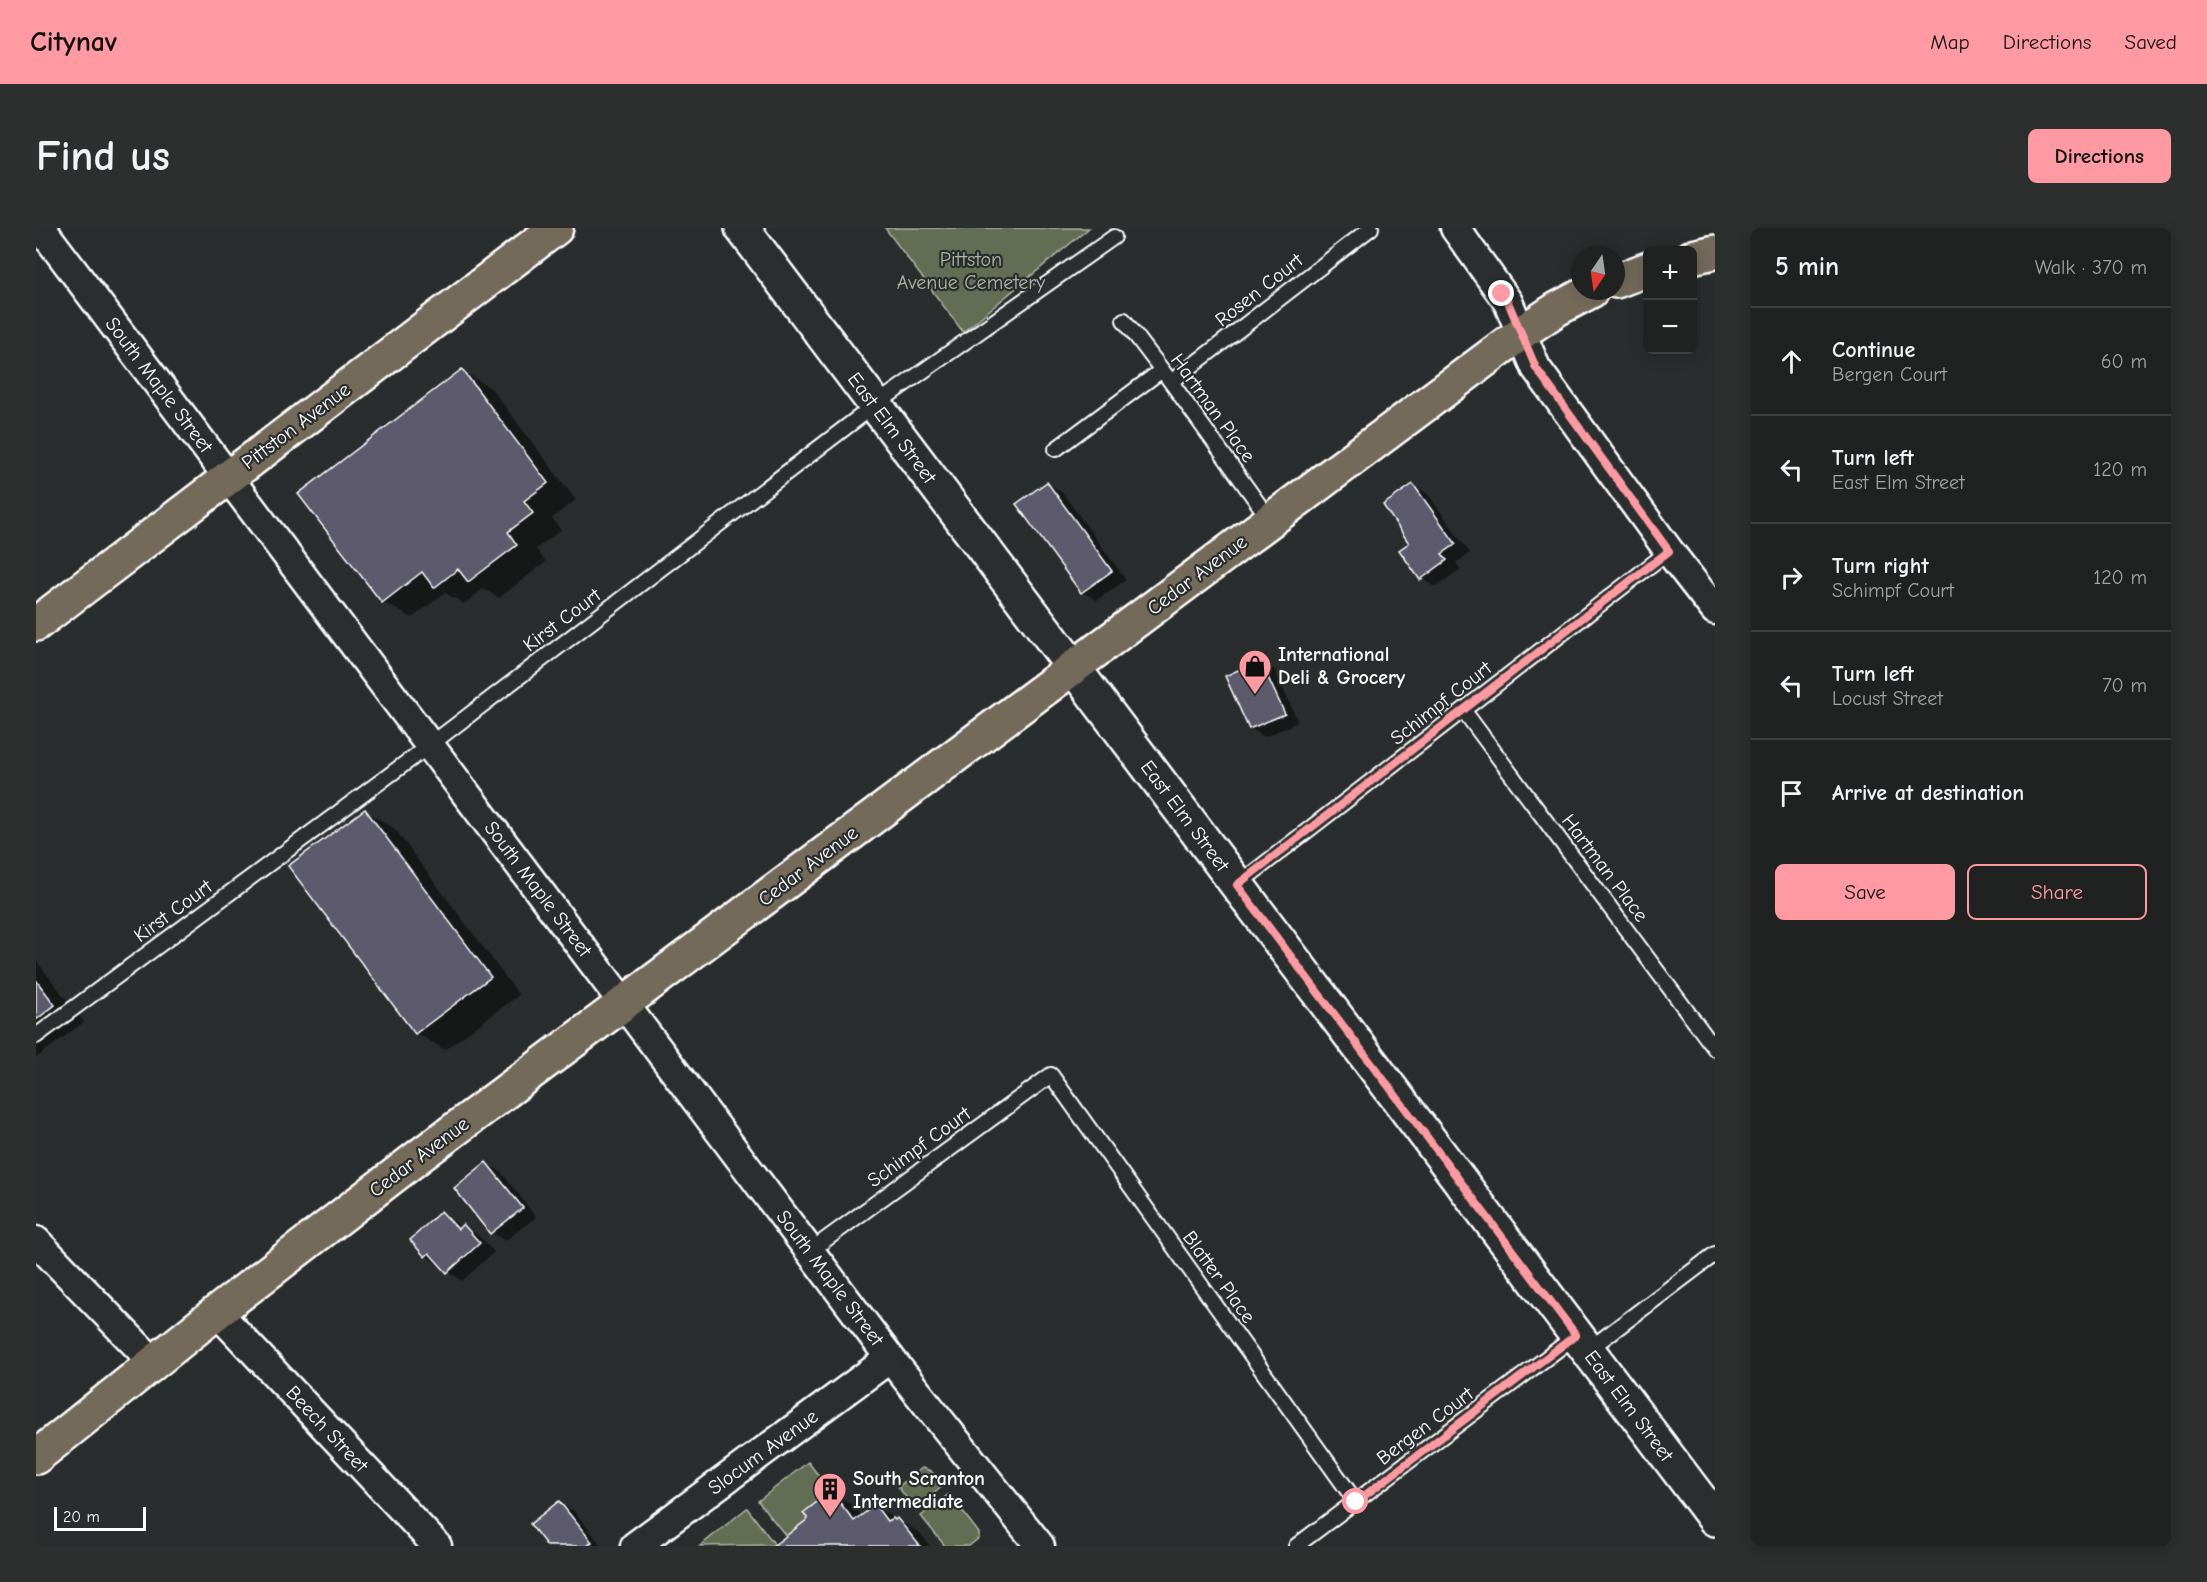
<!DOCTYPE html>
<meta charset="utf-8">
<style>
:root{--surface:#202222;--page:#2d2f2f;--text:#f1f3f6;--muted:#a2a4a5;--line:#3d3f40;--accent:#ff9aa2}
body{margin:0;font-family:"Comic Neue",sans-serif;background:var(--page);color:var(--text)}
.controls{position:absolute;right:18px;top:18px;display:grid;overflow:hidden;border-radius:9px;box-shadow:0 3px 15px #0003}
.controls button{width:54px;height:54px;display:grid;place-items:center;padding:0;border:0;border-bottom:2px solid var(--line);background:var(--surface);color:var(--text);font:30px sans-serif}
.compass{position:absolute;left:1535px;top:18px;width:54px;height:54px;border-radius:50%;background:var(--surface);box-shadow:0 3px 15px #0003;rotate:193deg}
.scale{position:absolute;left:18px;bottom:15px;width:92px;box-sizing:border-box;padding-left:6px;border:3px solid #fff;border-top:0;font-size:16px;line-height:21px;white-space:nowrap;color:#fff;-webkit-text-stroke:4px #2a2d2e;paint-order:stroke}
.stop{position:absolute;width:18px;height:18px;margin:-14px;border:4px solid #ff9aa2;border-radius:50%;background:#fff}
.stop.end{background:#ff9aa2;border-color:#fff;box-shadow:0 2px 6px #0008}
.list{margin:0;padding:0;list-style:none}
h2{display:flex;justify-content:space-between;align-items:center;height:78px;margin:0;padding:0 24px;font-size:26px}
h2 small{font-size:20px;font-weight:400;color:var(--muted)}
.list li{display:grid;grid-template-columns:39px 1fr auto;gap:18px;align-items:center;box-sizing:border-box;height:108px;padding:0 24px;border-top:2px solid var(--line)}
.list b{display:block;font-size:22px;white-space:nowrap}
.list p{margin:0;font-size:20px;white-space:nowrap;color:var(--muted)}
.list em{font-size:20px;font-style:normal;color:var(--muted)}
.actions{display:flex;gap:12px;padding:18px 24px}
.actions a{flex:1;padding:14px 0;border:2px solid var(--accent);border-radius:9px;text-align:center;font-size:21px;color:var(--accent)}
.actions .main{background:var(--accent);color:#111}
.icon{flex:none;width:33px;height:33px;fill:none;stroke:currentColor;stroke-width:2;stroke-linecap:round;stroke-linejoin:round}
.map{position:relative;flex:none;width:1679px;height:1318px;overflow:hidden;border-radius:9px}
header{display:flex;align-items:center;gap:36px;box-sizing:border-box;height:84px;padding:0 30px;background:var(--accent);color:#111}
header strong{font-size:28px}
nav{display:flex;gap:33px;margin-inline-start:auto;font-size:21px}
.intro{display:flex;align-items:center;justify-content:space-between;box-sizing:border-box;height:144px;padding:0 36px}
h1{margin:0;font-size:42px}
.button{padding:15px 27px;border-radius:9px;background:var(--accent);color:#111;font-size:21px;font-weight:700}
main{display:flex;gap:36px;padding:0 36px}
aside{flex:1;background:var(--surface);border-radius:9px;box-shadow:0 3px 15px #0003}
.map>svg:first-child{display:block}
</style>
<header>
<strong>Citynav</strong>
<nav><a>Map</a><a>Directions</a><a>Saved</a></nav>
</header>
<div class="intro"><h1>Find us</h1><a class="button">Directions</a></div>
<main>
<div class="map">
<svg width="1679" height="1318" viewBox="0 0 1679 1318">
<rect width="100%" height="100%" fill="#2a2d2e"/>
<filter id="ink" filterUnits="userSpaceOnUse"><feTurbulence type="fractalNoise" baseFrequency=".0167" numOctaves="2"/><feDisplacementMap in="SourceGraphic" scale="12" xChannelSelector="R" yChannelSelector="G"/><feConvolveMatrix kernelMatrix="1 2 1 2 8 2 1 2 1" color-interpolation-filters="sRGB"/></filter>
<g filter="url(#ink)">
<g fill="#646d53" stroke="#b2b6a9" stroke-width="1.5">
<path d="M849,0H1053L927,104Z"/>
<path d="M772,1234L795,1263L767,1285L772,1291L750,1308L722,1273Z"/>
<path d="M886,1240L895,1243L907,1258L879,1281L862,1259Z"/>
<path d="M913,1266L943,1305V1310L933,1318H909L885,1288Z"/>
<path d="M711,1280L739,1317L664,1318Z"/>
</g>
<g fill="#0007">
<path d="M426,143L455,160L540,272L516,290L525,302L500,321L510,334L463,370L447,361L428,376L409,365L376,390L347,374Z"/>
<path d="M1012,256L1026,264L1090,352L1061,372L1046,364Z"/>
<path d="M1378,257L1392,266L1434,325L1420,335L1425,341L1399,359L1385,350Z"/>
<path d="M1224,434L1239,442L1262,494L1229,509L1214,500Z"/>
<path d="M329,583L358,600L483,767L409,822L380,805Z"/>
<path d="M0,732L48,794L0,830Z"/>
<path d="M451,936L465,944L500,989L469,1013L455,1004Z"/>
<path d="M405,985L420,994L425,1000L427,998L442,1007L458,1024L426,1053L390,1028Z"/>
<path d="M796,1265L818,1278L826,1289L839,1279L884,1305L894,1318H739L774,1291Z"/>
<path d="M523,1275L538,1283L566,1318H513L496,1296Z"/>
</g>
<g fill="#5b5a6c" stroke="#fff" stroke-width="1.5">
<path d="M426,141L512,255L488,273L497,285L472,304L481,317L432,354L422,341L398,360L386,344L346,375L262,266Z"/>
<path d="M1011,254L1076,343L1045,365L980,276Z"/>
<path d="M1377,256L1420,316L1406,326L1411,332L1384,352L1363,322L1373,315L1347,277Z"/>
<path d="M1224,432L1249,486L1213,501L1189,448Z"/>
<path d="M329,581L455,749L379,806L252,638Z"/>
<path d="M0,752L19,777L0,792Z"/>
<path d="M450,934L487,980L454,1006L418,960Z"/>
<path d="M405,983L422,1001L427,996L444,1015L411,1045L393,1025L389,1029L374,1012Z"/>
<path d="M795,1263L818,1293L839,1277L851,1293L857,1290L859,1292L861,1290L884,1318H737L772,1291L767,1285Z"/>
<path d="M523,1273L556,1314L550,1318H511L494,1296Z"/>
</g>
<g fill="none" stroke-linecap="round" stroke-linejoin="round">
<defs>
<g id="service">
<path d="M1088,92L1135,154L1234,292"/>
<path d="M1135,154L1335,0"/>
<path d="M1020,221L1126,142"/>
<path d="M1428,483L1679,821"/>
<path d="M1201,657L1633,323"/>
<path d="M0,808L394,517L839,177L1078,9"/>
<path d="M774,1023L1015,847L1320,1274"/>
<path d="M1552,1122L1679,1026"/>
<path d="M1260,1318L1541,1107"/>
</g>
<g id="minor">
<path d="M5,0L854,1130L1004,1318"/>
<path d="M1419,0L1472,74L1500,140L1633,323L1679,382"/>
<path d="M0,1013L118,1135"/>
<path d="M181,1084L401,1318"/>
<path d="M599,1318L854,1130"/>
</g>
<path id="tertiary" d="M706,0L1679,1291"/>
<g id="primary">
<path d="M1656,29L1679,24"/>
<path d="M1580,53L1612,41"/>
<path d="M0,396L520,0"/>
<path d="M0,1229L181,1084L382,929L1485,105L1521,81L1555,63"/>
</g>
</defs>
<use href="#service" stroke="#fff" stroke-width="18"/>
<use href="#minor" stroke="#fff" stroke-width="33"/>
<use href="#tertiary" stroke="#fff" stroke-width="38"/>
<use href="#primary" stroke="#fff" stroke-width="38"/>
<use href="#service" stroke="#2a2d2e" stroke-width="14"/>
<use href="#minor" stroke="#2a2d2e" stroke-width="28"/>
<use href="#tertiary" stroke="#2a2d2e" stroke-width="33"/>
<use href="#primary" stroke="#736b5a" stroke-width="33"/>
</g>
</g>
<g fill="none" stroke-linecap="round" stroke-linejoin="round" filter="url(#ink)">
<path stroke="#ff9aa2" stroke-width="8" d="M1320,1274L1540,1107L1201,657L1633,323L1500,140L1472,74L1466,66"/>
</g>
<defs>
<symbol id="shop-pin" viewBox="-11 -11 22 30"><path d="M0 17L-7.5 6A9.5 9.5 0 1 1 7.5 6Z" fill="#ff9aa2" stroke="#2a2d2e"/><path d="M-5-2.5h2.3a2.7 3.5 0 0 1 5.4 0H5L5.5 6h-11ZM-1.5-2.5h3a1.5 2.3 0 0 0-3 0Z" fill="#111"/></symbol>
<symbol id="building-pin" viewBox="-11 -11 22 30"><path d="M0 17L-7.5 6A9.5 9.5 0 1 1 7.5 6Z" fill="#ff9aa2" stroke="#2a2d2e"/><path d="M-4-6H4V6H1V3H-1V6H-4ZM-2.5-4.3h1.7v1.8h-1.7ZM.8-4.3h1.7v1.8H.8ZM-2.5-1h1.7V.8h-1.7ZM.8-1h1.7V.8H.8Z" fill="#111"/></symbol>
</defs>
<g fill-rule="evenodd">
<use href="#shop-pin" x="1200" y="419" width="38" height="52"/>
<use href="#building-pin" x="775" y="1242" width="38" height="52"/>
</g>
<g text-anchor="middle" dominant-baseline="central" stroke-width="4.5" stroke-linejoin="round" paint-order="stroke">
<g font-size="20" fill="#b2b6a9" stroke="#2a2d2e">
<text x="935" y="31">Pittston<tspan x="935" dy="23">Avenue Cemetery</tspan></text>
</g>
<g font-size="20" fill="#fff" stroke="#2a2d2e">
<text transform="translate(1223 62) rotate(-38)">Rosen Court</text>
<text transform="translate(123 157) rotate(53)">South Maple Street</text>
<text transform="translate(1177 180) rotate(54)">Hartman Place</text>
<text transform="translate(260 198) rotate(-37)">Pittston Avenue</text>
<text transform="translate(856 200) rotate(53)">East Elm Street</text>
<text transform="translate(1161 347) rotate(-37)">Cedar Avenue</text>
<text transform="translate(526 392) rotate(-37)">Kirst Court</text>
<text transform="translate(1405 475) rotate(-38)">Schimpf Court</text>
<text transform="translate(1149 588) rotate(53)">East Elm Street</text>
<text transform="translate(772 638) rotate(-37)">Cedar Avenue</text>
<text transform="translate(1569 640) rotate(53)">Hartman Place</text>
<text transform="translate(502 661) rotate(53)">South Maple Street</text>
<text transform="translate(137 683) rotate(-36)">Kirst Court</text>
<text transform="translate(883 919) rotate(-36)">Schimpf Court</text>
<text transform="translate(383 929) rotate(-37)">Cedar Avenue</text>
<text transform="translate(1183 1049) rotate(54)">Blatter Place</text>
<text transform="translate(794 1050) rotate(53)">South Maple Street</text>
<text transform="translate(1593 1178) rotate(53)">East Elm Street</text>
<text transform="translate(1389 1198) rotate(-37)">Bergen Court</text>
<text transform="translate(291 1201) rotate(47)">Beech Street</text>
<text transform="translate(727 1224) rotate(-36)">Slocum Avenue</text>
</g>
<g font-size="20" font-weight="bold" fill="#fff" stroke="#2a2d2e" text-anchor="start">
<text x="1242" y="426">International<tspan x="1242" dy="23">Deli &amp; Grocery</tspan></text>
<text x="817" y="1250">South Scranton<tspan x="817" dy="23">Intermediate</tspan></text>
</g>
</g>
</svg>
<div class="controls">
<button>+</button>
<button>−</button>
</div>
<svg class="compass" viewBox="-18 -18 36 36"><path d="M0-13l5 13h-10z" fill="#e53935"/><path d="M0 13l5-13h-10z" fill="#a2a4a5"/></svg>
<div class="scale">20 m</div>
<div class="stop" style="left:1320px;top:1274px"></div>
<div class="stop end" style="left:1466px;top:66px"></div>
</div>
<aside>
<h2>5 min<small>Walk · 370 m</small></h2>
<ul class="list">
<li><svg class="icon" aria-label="ahead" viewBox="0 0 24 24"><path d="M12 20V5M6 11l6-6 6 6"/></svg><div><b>Continue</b><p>Bergen Court</p></div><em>60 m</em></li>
<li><svg class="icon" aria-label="left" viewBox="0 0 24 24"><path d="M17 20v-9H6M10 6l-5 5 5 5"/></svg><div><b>Turn left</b><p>East Elm Street</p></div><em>120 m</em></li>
<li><svg class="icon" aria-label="right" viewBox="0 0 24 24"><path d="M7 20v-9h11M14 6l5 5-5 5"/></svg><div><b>Turn right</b><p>Schimpf Court</p></div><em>120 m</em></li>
<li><svg class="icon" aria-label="left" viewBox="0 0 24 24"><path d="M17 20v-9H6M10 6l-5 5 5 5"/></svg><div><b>Turn left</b><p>Locust Street</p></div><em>70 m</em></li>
<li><svg class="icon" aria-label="arrive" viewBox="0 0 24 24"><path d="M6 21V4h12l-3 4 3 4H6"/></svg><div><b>Arrive at destination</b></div></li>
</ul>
<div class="actions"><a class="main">Save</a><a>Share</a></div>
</aside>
</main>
